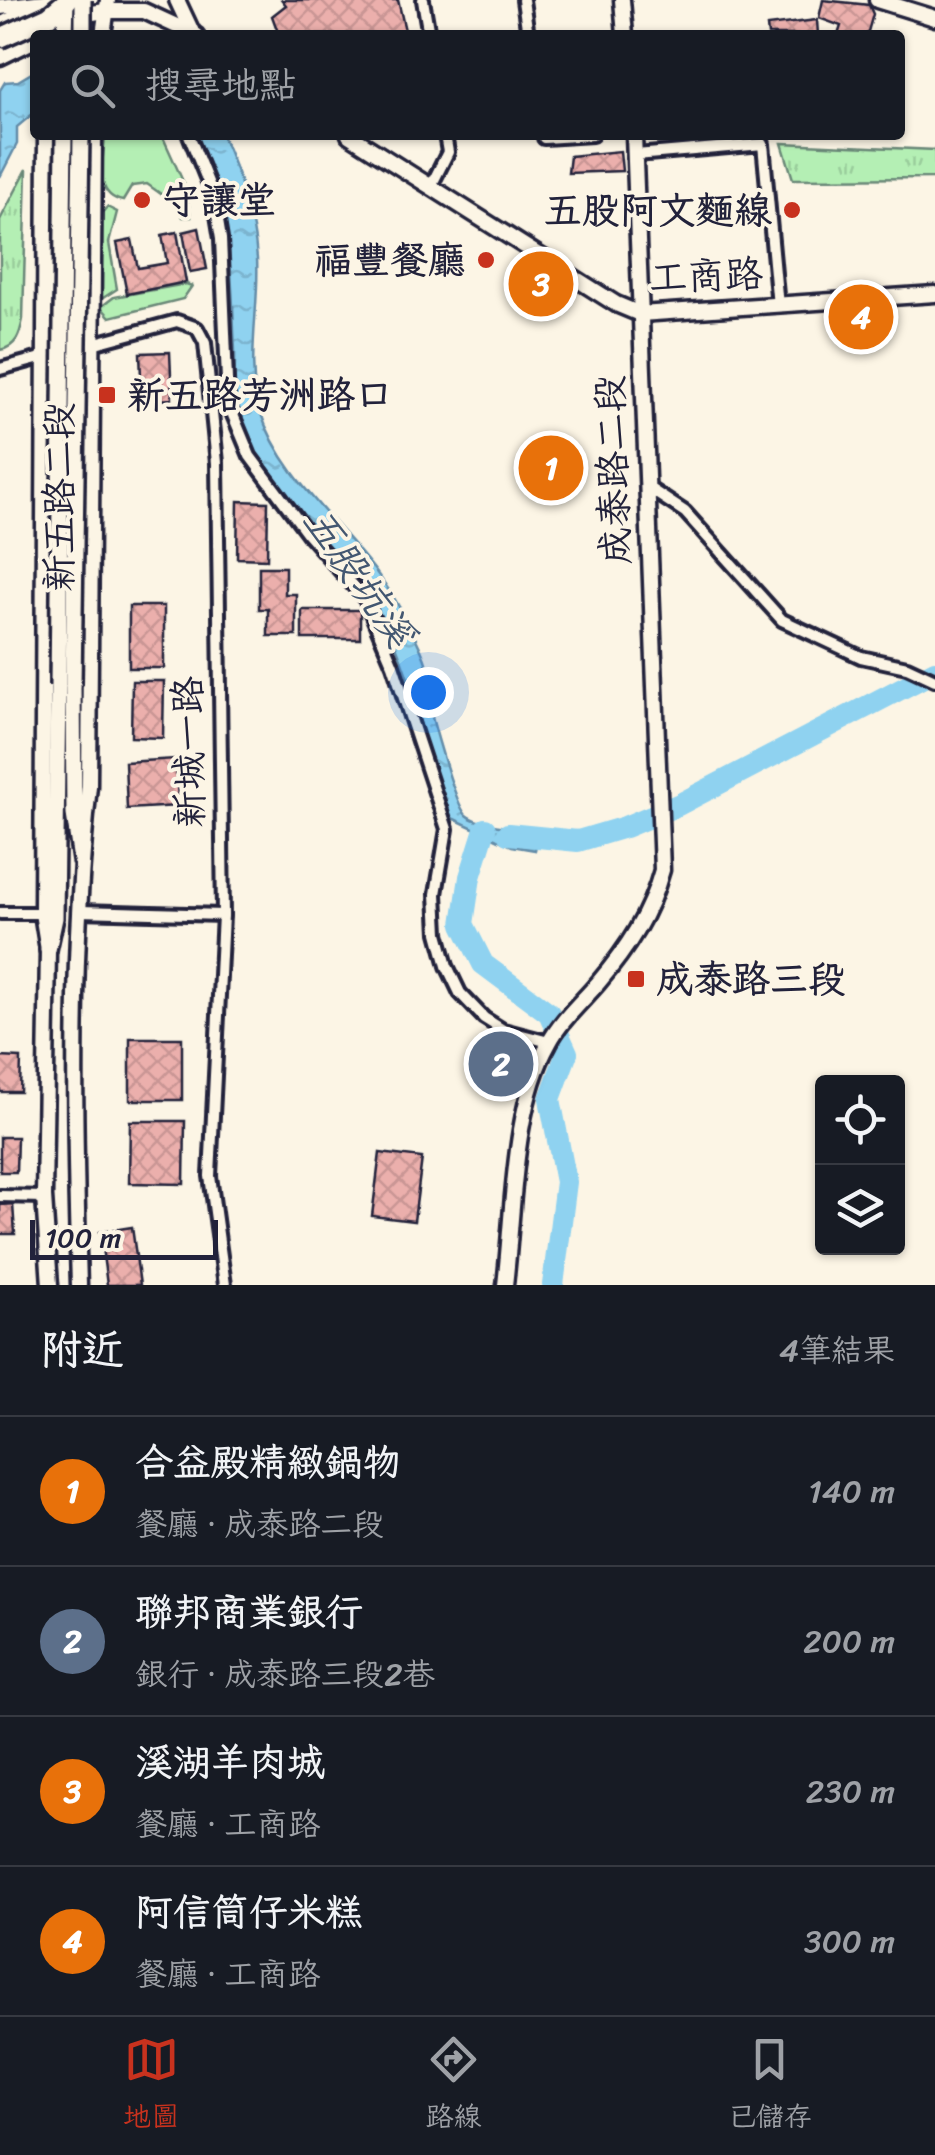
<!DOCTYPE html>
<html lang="zh-TW">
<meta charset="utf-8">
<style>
:root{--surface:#171b24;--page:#242831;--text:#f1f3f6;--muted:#9ea1a6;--line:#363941;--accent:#c8321e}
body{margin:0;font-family:Sriracha,"LXGW WenKai TC",sans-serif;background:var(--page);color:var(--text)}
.controls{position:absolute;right:30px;bottom:30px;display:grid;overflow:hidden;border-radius:10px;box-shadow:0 2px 8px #0004}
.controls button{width:90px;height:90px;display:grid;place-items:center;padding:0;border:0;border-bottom:2px solid var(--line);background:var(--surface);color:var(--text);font:50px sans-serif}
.scale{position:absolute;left:30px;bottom:25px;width:188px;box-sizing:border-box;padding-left:10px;border:5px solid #22223b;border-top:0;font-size:28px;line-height:35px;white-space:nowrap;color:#22223b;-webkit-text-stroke:8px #fcf5e5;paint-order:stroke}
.you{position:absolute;left:428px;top:692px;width:35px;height:35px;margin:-25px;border:8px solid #fff;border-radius:50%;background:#1a73e8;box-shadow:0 0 0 15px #1a73e833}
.badge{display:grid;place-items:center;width:65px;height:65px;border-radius:50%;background:var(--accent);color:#fff;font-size:32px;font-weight:700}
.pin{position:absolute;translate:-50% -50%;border:5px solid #fff;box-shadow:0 2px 10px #0006}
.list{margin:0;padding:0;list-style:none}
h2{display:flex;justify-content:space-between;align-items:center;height:130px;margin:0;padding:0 40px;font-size:42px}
h2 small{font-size:32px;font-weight:400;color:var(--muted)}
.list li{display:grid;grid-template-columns:65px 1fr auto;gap:30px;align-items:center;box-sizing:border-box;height:150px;padding:0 40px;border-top:2px solid var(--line)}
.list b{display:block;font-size:38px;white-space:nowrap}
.list p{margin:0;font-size:32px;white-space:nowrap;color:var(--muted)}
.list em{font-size:32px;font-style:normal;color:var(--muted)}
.icon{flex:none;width:55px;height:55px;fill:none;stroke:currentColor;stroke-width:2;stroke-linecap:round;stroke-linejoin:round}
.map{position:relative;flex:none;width:935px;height:1285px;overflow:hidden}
.search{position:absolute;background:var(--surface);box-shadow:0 2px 8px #0004;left:30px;right:30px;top:30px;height:110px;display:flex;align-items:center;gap:25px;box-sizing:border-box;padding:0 35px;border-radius:10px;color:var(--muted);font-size:38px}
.sheet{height:730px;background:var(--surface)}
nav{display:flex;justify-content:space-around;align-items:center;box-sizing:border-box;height:140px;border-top:2px solid var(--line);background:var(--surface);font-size:28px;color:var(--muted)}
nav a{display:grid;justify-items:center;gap:5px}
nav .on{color:var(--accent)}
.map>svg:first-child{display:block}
</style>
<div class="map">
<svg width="935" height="1285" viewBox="0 0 935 1285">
<defs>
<pattern id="park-tufts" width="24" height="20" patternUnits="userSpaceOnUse" patternTransform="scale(2.5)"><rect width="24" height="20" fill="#b4efb4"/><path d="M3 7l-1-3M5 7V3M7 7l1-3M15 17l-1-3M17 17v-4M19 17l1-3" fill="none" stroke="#9acd9c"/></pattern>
<pattern id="water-ripples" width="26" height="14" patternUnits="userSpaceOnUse" patternTransform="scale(2.5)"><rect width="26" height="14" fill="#8fd2f0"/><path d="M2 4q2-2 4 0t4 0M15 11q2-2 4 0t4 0" fill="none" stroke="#7bb4cf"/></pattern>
<pattern id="building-cross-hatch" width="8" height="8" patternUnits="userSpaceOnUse" patternTransform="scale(2.5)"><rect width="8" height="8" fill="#ebafac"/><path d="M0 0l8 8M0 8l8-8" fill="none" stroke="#c99695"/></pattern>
</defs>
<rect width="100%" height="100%" fill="#fcf5e5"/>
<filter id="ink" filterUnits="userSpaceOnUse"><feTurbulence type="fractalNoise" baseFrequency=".01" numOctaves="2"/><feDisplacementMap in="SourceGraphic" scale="20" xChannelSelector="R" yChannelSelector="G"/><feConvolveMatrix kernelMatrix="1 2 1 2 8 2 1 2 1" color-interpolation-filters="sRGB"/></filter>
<g filter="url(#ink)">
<g fill="#b4efb4" stroke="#6b8878" stroke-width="2.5">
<path d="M105,135H162L186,188L191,217H183L175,204L147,184L132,186L123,201C92,195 104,159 105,135Z"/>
<path d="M107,207L117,212L109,243L117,289L100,300L101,214Z"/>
<path d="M186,284L192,286L183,299L110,317L101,307L114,297Z"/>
</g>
<g fill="url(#park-tufts)" stroke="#6b8878" stroke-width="2.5">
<path d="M782,143L935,150V178L793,179Z"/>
<path d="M27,169L23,319C20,334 17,347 0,350V220Z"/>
</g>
<g fill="url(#water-ripples)" stroke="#638ca8" stroke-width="2.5">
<path d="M35,71V112L17,127V144L0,177V90L5,82L18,81Z"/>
<path d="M194,135H222C239,175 254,215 257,259C260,306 245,365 260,411C287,493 371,544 407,622C414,635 426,656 428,671C428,676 425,681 426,686C427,706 455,803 466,815C476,825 522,829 539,832L535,850L512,846L452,818C421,756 418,683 385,623C343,548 263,495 237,411C231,393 236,370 235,350C231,279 234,198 194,135Z"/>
</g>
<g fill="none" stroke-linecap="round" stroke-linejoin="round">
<g stroke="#8fd2f0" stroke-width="22">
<path d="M485,829L470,877L463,924L483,964L549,1013L567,1053L550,1099L566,1182L553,1285"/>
<path d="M508,834L578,841L625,827L678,805L935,671"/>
</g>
</g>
<g fill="url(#building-cross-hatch)" stroke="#22223b" stroke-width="2.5">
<path d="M282,0H398L406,35H279L272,16L286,5Z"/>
<path d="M823,0L869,5L873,14L867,35H838L841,26L819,18Z"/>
<path d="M817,20L818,35H768L767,26Z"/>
<path d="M620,151L622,171L568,173L570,156Z"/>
<path d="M199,228L207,269L190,272L183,232Z"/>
<path d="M177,232L186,282L127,294L117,243L132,240L138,268L167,263L162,235Z"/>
<path d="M170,352L172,399L142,401L140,353Z"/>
<path d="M238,501L268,502L267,559L237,558Z"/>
<path d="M259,567H285V594H296V636H268V609H259Z"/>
<rect x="129" y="606" width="35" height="62"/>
<rect x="302" y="610" width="58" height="29"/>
<path d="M132,681H164L163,738L131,737Z"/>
<path d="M176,759L178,806L127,809L125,762Z"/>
<rect x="130" y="1038" width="52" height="62"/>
<path d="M0,1057L21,1058L20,1092H0Z"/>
<path d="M130,1121H185L184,1184L129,1183Z"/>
<path d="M0,1137H17L16,1172H0Z"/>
<path d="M380,1153L422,1158L414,1221L372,1216Z"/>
<path d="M13,1204L15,1234H0V1205Z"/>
<path d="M132,1227L140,1285H107L100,1232Z"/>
</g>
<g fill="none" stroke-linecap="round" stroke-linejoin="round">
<defs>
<g id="street">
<path d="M423,0L429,35"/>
<path d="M523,0L528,35"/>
<path d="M189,135L214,197L221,239L228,403L250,456L308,534L365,599L393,665L447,829L436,894L438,933L447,966L460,993L484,1018L503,1030L549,1042"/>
<path d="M544,138L592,135"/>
<path d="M636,155L763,144L778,306"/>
<path d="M431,186L448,152L445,135"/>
<path d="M0,369L177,321L197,328L205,343L217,463L223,915L210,1176L225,1285"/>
<path d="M647,487L685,512L782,620L861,657L907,667L935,680"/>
<path d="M80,911L223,915"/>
<path d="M0,913H42"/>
<path d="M0,1196L44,1197"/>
</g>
<g id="secondary">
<path d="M177,0L192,32"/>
<path d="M622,0L625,35"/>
<path d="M877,0L935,18"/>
<path d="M0,7L63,0"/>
<path d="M0,25L35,8"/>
<path d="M43,35L61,18L105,11H144L196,35"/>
<path d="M103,35L108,0"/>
<path d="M0,57L35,40"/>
<path d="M46,135L42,913L48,950L44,1197L50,1285"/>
<path d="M349,135L616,304L640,314L935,294"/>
<path d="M79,1285C74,1120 71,950 89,786L94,135"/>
<path d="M505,1285C514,1211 512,1108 549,1043C561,1020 581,1003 598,983C627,949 650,914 662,870L634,135"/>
</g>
<g id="primary">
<path d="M73,685L74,814L81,860"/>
<path d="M48,950L55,918L58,686"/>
</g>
</defs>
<use href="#street" stroke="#22223b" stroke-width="18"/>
<use href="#secondary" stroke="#22223b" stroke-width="21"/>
<use href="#primary" stroke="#22223b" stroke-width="22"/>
<use href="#street" stroke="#fcf5e5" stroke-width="10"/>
<use href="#secondary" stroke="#fcf5e5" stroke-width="14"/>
<use href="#primary" stroke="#fcf5e5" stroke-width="15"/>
<defs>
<g id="primary-bridge">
<path d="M65,35L66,0"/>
<path d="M83,35V0"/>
<path d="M73,685L81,135"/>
<path d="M58,686L64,135"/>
</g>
<path id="highway-bridge" d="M0,38L49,16L68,0"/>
</defs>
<use href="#primary-bridge" stroke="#22223b" stroke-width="22" stroke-linecap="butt"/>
<use href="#highway-bridge" stroke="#22223b" stroke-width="25" stroke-linecap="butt"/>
<use href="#primary-bridge" stroke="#fcf5e5" stroke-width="15"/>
<use href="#highway-bridge" stroke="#fcf5e5" stroke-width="18"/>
</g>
</g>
<g fill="#c8321e" stroke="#fcf5e5" stroke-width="4">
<circle cx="142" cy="200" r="10"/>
<circle cx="792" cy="210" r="10"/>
<circle cx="486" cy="260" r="10"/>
<rect x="97" y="385" width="20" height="20" rx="5"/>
<rect x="626" y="969" width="20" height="20" rx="5"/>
</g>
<g text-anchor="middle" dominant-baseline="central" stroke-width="8" stroke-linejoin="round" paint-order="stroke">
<g font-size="38" font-weight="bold" fill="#22223b" stroke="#fcf5e5" text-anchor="start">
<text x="162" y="200">守讓堂</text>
<text x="772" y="210" text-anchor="end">五股阿文麵線</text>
<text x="466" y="260" text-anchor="end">福豐餐廳</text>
<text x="127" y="395">新五路芳洲路口</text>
<text x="656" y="979">成泰路三段</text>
</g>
<g font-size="38" fill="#22223b" stroke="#fcf5e5">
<text transform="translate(706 276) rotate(-2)">工商路</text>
<text transform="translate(613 470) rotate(-92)">成泰路二段</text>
<text transform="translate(59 497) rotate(-90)">新五路二段</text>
<text transform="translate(189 752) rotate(-91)">新城一路</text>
</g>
<g font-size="40" font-style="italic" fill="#435771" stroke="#fcf5e5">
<text transform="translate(359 577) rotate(55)">五股坑溪</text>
</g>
</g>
</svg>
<div class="controls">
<button><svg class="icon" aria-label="locate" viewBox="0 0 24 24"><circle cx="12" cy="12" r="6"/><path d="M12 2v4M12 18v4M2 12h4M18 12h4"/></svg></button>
<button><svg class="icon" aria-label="layers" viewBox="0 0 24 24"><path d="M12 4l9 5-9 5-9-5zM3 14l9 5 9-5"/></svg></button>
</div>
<div class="scale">100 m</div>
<div class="you"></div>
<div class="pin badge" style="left:551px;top:468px;background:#e8710a">1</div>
<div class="pin badge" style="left:501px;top:1064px;background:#5c6f8a">2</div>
<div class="pin badge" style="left:541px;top:284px;background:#e8710a">3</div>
<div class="pin badge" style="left:861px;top:317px;background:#e8710a">4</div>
<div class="search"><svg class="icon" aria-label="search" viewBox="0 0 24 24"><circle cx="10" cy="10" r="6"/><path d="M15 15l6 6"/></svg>搜尋地點</div>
</div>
<section class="sheet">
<h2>附近<small>4筆結果</small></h2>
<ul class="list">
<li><span class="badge" style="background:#e8710a">1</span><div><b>合益殿精緻鍋物</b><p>餐廳 · 成泰路二段</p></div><em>140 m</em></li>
<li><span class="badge" style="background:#5c6f8a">2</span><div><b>聯邦商業銀行</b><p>銀行 · 成泰路三段2巷</p></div><em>200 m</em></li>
<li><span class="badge" style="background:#e8710a">3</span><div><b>溪湖羊肉城</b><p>餐廳 · 工商路</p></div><em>230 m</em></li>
<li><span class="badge" style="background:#e8710a">4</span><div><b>阿信筒仔米糕</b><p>餐廳 · 工商路</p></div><em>300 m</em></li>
</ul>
</section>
<nav>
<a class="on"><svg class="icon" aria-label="map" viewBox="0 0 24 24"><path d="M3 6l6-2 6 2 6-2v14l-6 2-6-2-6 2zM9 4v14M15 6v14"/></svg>地圖</a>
<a><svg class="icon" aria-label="directions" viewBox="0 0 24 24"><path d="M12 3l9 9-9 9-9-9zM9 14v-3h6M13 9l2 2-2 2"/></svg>路線</a>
<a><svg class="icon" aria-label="saved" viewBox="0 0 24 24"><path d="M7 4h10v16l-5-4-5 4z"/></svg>已儲存</a>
</nav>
